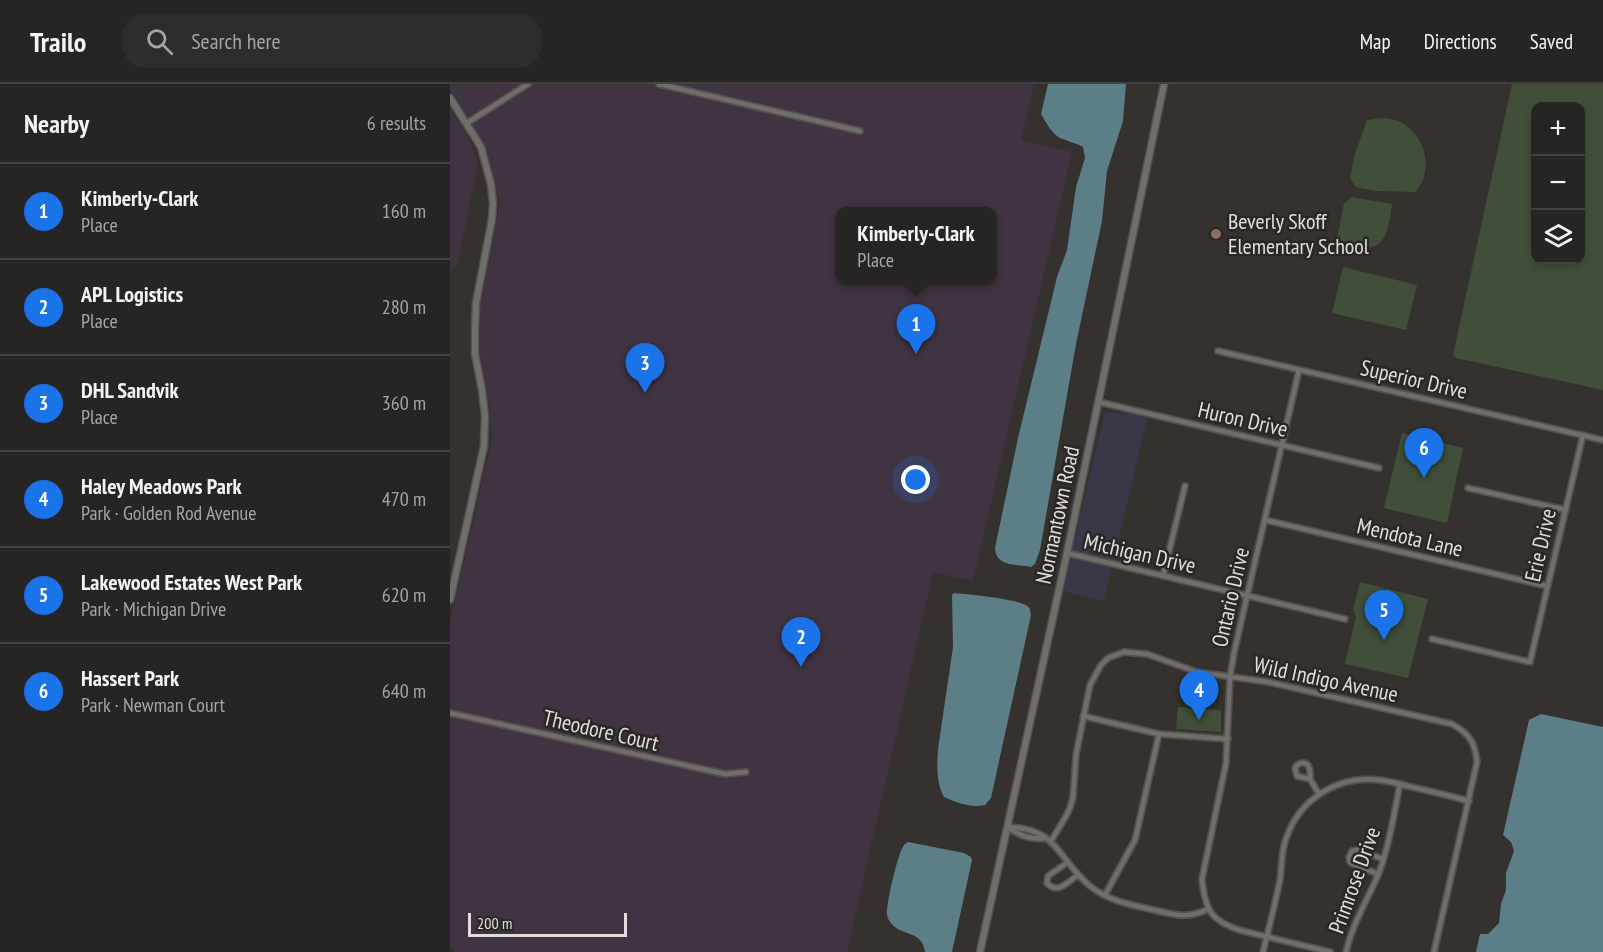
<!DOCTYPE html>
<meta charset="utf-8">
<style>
:root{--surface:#272523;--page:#2f2d2b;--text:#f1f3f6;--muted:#a4a5a6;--line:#434241;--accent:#1a73e8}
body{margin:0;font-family:"PT Sans Narrow",sans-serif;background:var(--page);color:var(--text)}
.controls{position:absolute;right:18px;top:18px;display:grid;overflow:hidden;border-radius:12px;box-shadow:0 3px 9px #0003}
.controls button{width:54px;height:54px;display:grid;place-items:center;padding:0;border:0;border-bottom:2px solid var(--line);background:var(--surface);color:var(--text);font:30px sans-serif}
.scale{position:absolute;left:18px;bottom:15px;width:159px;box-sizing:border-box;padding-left:6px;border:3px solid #e0dedd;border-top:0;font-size:16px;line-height:21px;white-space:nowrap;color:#e0dedd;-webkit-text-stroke:4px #2a2725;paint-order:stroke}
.you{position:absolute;left:466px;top:396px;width:21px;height:21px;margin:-15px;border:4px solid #fff;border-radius:50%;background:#1a73e8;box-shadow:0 0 0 9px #1a73e833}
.badge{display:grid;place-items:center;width:39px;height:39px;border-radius:50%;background:var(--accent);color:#fff;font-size:20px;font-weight:700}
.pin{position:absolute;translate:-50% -50px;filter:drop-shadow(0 2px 3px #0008)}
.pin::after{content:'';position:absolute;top:32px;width:21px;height:18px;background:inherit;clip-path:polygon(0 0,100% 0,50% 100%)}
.popup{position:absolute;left:385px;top:123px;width:162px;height:78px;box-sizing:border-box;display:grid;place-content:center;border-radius:12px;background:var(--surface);filter:drop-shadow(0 2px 4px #0005);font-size:20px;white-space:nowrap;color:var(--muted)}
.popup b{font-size:22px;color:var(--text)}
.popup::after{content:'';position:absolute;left:50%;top:100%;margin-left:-12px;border:12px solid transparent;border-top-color:var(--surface)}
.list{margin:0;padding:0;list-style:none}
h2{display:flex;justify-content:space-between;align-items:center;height:78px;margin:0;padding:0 24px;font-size:26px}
h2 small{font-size:20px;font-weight:400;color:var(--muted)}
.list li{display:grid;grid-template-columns:39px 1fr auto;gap:18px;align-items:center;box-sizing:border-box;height:96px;padding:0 24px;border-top:2px solid var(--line)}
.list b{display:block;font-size:22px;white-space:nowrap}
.list p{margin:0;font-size:20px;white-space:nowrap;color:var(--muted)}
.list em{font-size:20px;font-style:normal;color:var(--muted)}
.icon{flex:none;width:33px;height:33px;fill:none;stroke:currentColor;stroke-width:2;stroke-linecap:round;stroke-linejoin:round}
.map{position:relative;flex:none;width:1153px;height:868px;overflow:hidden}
header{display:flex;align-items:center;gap:36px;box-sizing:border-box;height:84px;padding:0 30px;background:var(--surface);border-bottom:2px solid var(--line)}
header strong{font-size:28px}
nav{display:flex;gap:33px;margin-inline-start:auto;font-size:21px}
.search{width:420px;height:54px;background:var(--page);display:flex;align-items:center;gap:15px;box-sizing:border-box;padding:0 21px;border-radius:24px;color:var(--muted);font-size:22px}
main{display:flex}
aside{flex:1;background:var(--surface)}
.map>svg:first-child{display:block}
</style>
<header>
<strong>Trailo</strong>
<div class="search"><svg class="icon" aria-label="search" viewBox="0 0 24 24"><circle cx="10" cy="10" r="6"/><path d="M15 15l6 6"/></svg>Search here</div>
<nav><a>Map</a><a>Directions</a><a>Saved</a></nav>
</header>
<main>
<aside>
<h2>Nearby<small>6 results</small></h2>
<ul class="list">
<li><span class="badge">1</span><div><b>Kimberly-Clark</b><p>Place</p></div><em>160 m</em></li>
<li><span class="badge">2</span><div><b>APL Logistics</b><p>Place</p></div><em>280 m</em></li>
<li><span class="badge">3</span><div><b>DHL Sandvik</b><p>Place</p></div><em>360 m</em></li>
<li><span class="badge">4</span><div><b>Haley Meadows Park</b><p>Park · Golden Rod Avenue</p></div><em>470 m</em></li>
<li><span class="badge">5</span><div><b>Lakewood Estates West Park</b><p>Park · Michigan Drive</p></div><em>620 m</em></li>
<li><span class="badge">6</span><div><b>Hassert Park</b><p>Park · Newman Court</p></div><em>640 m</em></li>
</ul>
</aside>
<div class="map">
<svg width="1153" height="868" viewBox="0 0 1153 868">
<rect width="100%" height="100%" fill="#34312f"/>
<path fill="#3a3748" d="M655,328L698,331L654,517L612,507Z"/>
<g fill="#413442" fill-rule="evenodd">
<path d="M0,0H584L571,56L622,68L523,497L483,488L397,868H5V865L0,864V540L42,355L39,315L30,272V225L50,119L38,69L0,7ZM390,128H542V196H390Z"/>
<path d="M0,26L17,51L28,79L7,182L0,186Z"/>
</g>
<g fill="#414f3a" fill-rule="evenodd">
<path d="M1062,0H1153V306L1006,274L1003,271ZM1086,22H1130V176H1086Z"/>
<path d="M932,34C936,34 941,35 946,36C969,45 982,73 973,96C971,100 968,104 966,108L926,107L906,103L900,94L904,73L917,36Z"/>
<path d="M902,113L942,120C937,164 929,170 886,159L894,119Z"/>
<path d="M893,183L967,201L956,246L882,229Z"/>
<path d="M952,349L1013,364L997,439L934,424Z"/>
<path d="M910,498L978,515L958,594L895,580L906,532L903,526Z"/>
<path d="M728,623L771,626V648L726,645Z"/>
</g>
<g fill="#5c7e87">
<path d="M598,0H676L673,37L657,87L652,137L626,260L590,466L585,480L581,483C566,480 546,483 545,464L568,354L607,193L617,166L626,103L635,74L633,63C626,59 617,57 610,54C601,49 596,38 591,30Z"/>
<path d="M504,509C516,510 568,515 577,522C581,524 580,527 581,531L541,714L535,721C520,724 508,719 494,713C486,698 487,682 488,665L503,563L502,511Z"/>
<path d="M1091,630L1153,643V868H1026L1030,850H1038L1049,839L1051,820L1056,806V789L1064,767L1061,758L1053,751L1079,636Z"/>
<path d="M458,758L514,769L521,773L522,776L502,868H475C472,845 451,853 441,839C439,837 437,833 437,830C436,820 447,774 452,765C454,760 454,761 458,758Z"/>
</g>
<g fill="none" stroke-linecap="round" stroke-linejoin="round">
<defs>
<g id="minor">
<path d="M209,0L410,47"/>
<path d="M17,39L78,0"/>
<path d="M768,267L1153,356"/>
<path d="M849,286L784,569L780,593L776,679L752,795C755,827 762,838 793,847L880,868"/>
<path d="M649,318L929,384"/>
<path d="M1018,404L1116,426"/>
<path d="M815,436L1097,502"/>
<path d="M617,469L895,535"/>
<path d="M713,492L735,402"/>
<path d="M982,555L1080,578L1133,351"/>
<path d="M0,629L275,690L296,688"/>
<path d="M633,632L709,650L778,655"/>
<path d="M860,695L847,692L845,684C848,679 853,677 858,681L860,687V695L869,710"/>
<path d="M557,743C608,743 608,776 640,802C658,817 682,821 704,826C724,831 739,835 758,825"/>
<path d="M559,744C570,752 582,756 596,754"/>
<path d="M601,757L615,734L620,724L623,713L626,671L640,601L651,581L658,574L674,568L697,570L747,588L818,598L1002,640C1020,650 1025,659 1027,678L984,868"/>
<path d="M618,778L598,792L597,799C607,811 618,798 628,791"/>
<path d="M928,790L903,780L900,778L899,773L902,767L908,766L933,775"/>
<path d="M655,811L685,756L709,650"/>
<path d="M813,868C819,844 825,820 830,796C832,782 831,768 836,755C849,715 888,691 929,696C940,697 950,700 961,703C980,707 1000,712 1019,717"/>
<path d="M896,868C903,838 916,819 928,791C939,764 944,729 950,700"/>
</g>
<g id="tertiary">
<path d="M0,14L31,63L41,100L43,119L42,135L26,219L25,244V270L32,306L35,332L34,362L0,516"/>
<path d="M530,868L617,469L714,0"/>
</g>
</defs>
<use href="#minor" stroke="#53504e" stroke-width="8"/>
<use href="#tertiary" stroke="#53504e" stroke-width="9"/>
<use href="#minor" stroke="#706d6a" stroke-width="4.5"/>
<use href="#tertiary" stroke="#706d6a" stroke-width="6"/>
</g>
<circle fill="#8d6e63" stroke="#2a2725" stroke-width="2" cx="766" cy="150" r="6"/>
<g text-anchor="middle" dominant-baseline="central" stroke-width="5" stroke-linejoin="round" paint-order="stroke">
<g font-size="22" fill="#e0dedd" stroke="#2a2725" text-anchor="start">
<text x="778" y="137">Beverly Skoff<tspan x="778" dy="25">Elementary School</tspan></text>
</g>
<g font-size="22" fill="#e0dedd" stroke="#2a2725">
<text transform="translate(964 295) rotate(13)">Superior Drive</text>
<text transform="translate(793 335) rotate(13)">Huron Drive</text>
<text transform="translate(607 431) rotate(-78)">Normantown Road</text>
<text transform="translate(960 453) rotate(13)">Mendota Lane</text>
<text transform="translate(1090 461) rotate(-77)">Erie Drive</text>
<text transform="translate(690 469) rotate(13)">Michigan Drive</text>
<text transform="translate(780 513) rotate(-77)">Ontario Drive</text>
<text transform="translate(876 595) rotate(12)">Wild Indigo Avenue</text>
<text transform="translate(151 646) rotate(13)">Theodore Court</text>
<text transform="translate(904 796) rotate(-70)">Primrose Drive</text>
</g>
</g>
</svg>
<div class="controls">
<button>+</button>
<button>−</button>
<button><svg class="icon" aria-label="layers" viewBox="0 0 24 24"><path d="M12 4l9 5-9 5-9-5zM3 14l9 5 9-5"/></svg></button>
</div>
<div class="scale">200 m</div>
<div class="you"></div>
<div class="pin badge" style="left:466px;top:270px">1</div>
<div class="popup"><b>Kimberly-Clark</b>Place</div>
<div class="pin badge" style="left:351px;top:583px">2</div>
<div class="pin badge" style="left:195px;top:309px">3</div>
<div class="pin badge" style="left:749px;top:636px">4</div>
<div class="pin badge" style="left:934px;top:556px">5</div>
<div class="pin badge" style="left:974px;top:394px">6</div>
</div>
</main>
